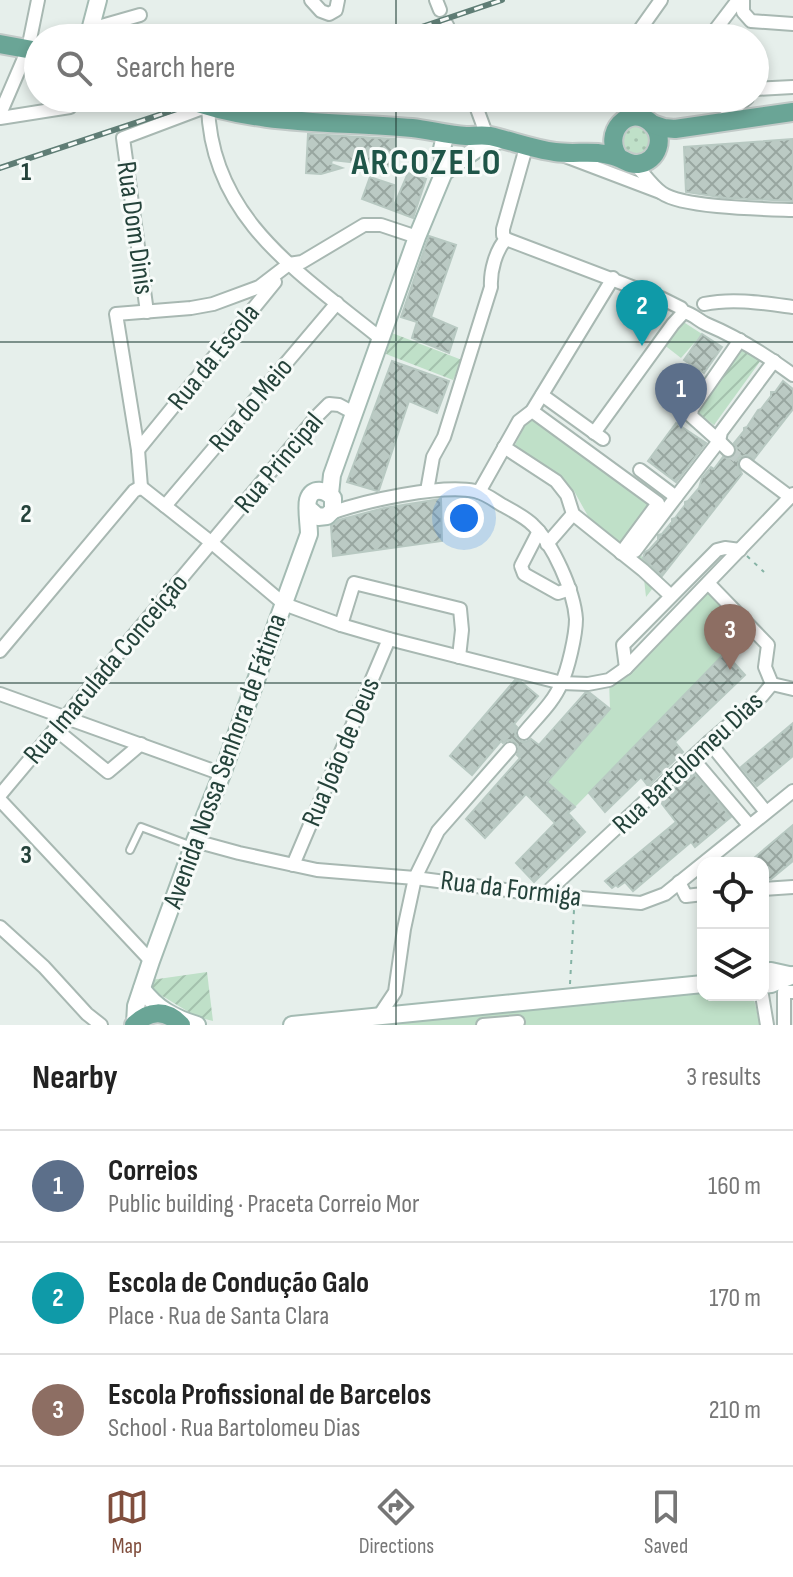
<!DOCTYPE html>
<meta charset="utf-8">
<style>
:root{--surface:#fff;--page:#f2f2f2;--text:#222;--muted:#767676;--line:#e0e0e0;--accent:#804e3d}
body{margin:0;font-family:"Sofia Sans Condensed",sans-serif;background:var(--page);color:var(--text)}
.controls{position:absolute;right:24px;bottom:24px;display:grid;overflow:hidden;border-radius:16px;box-shadow:0 4px 12px #0003}
.controls button{width:72px;height:72px;display:grid;place-items:center;padding:0;border:0;border-bottom:2px solid var(--line);background:var(--surface);color:var(--text);font:40px sans-serif}
.you{position:absolute;left:464px;top:518px;width:28px;height:28px;margin:-20px;border:6px solid #fff;border-radius:50%;background:#1a73e8;box-shadow:0 0 0 12px #1a73e833}
.badge{display:grid;place-items:center;width:52px;height:52px;border-radius:50%;background:var(--accent);color:#fff;font-size:26px;font-weight:700}
.pin{position:absolute;translate:-50% -66px;filter:drop-shadow(0 2px 4px #0008)}
.pin::after{content:'';position:absolute;top:42px;width:28px;height:24px;background:inherit;clip-path:polygon(0 0,100% 0,50% 100%)}
.list{margin:0;padding:0;list-style:none}
h2{display:flex;justify-content:space-between;align-items:center;height:104px;margin:0;padding:0 32px;font-size:34px}
h2 small{font-size:26px;font-weight:400;color:var(--muted)}
.list li{display:grid;grid-template-columns:52px 1fr auto;gap:24px;align-items:center;box-sizing:border-box;height:112px;padding:0 32px;border-top:2px solid var(--line)}
.list b{display:block;font-size:30px;white-space:nowrap}
.list p{margin:0;font-size:26px;white-space:nowrap;color:var(--muted)}
.list em{font-size:26px;font-style:normal;color:var(--muted)}
.icon{flex:none;width:44px;height:44px;fill:none;stroke:currentColor;stroke-width:2;stroke-linecap:round;stroke-linejoin:round}
.map{position:relative;flex:none;width:793px;height:1025px;overflow:hidden}
.search{position:absolute;background:var(--surface);box-shadow:0 4px 12px #0003;left:24px;right:24px;top:24px;height:88px;display:flex;align-items:center;gap:20px;box-sizing:border-box;padding:0 28px;border-radius:44px;color:var(--muted);font-size:30px}
.sheet{height:440px;background:var(--surface)}
nav{display:flex;justify-content:space-around;align-items:center;box-sizing:border-box;height:112px;border-top:2px solid var(--line);background:var(--surface);font-size:22px;color:var(--muted)}
nav a{display:grid;justify-items:center;gap:4px}
nav .on{color:var(--accent)}
.map>svg:first-child{display:block}
</style>
<div class="map">
<svg width="793" height="1025" viewBox="0 0 793 1025">
<defs>
<pattern id="grass-dots" width="8" height="8" patternUnits="userSpaceOnUse" patternTransform="scale(2)"><rect width="8" height="8" fill="#bfe0c8"/><path d="M2 2h.1M6 6h.1" fill="none" stroke="#a4c1ad" stroke-width="1.8" stroke-linecap="round"/></pattern>
<pattern id="garden-furrows" width="10" height="10" patternUnits="userSpaceOnUse" patternTransform="scale(2)"><rect width="10" height="10" fill="#bfe0c8"/><path d="M-1 1l2-2M0 10L10 0M9 11l2-2" fill="none" stroke="#a4c1ad"/></pattern>
<pattern id="building-cross-hatch" width="8" height="8" patternUnits="userSpaceOnUse" patternTransform="scale(2)"><rect width="8" height="8" fill="#bbcac4"/><path d="M0 0l8 8M0 8l8-8" fill="none" stroke="#98a6a0"/></pattern>
</defs>
<rect width="100%" height="100%" fill="#e6efeb"/>
<path fill="url(#grass-dots)" d="M639,123L651,135L648,151L638,157L623,153L619,132L623,127Z"/>
<g fill="#bfe0c8">
<path d="M682,321L702,334L681,358L663,344Z"/>
<path d="M532,411L660,504L631,546L662,576L646,597L643,570L598,534L574,491L556,481L512,451Z"/>
<path d="M709,586L751,627L575,807L547,782L610,709L609,680Z"/>
<path d="M703,990V995H753L760,1025H355L624,1002Z"/>
</g>
<g fill="url(#garden-furrows)">
<path d="M392,333L462,360L453,380L386,354Z"/>
<path d="M740,340L764,356L714,425L692,409Z"/>
<path d="M207,972L213,1021L197,1017L154,991L151,980Z"/>
</g>
<g fill="url(#building-cross-hatch)" stroke="#b8c9c2" stroke-width="2">
<path d="M308,134L395,139L394,167L332,160L331,164L342,168L321,174L306,173Z"/>
<path d="M793,139V201L726,198L686,192L684,147Z"/>
<path d="M408,173L426,179L413,218L362,199L370,177L394,185L393,208Z"/>
<path d="M429,236L456,245L431,317L457,328L449,353L412,338L417,322L401,317Z"/>
<path d="M702,334L722,347L704,373L684,360Z"/>
<path d="M392,361L449,381L437,413L409,401L379,490L377,491L347,482Z"/>
<path d="M783,381L793,389V409L754,459L746,455L739,458L738,467L742,474L662,576L643,558L645,552L649,550L658,540V535L662,534L672,522V519L675,518L685,505V502L688,501L699,488L702,478L711,467L714,469L723,457L730,459L735,456L737,448L734,443L744,431V428L747,427L758,410L761,409L771,396V392H775Z"/>
<path d="M676,423L706,443L676,482L648,461Z"/>
<path d="M441,499L442,541L333,556L331,526L339,520L384,508Z"/>
<path d="M725,653L745,675L675,742L683,752L648,786L641,777L605,812L589,793Z"/>
<path d="M515,680L521,682L538,696L514,724L517,727L515,732L516,737L522,742H526L531,739L539,745L585,693H590L610,709L547,782L575,807L568,813L585,832L534,882L516,863L555,823L526,794L485,838L466,819L520,758L517,755L519,750L518,745L512,740H508L503,743L501,741L472,775L450,756Z"/>
<path d="M793,723V756L757,786L741,767Z"/>
<path d="M693,773L731,817L695,847L691,842L633,891L625,882L618,887L616,885L612,888L605,881L676,822L659,800Z"/>
<path d="M793,825V861L771,879L763,880V863H748Z"/>
</g>
<g fill="none" stroke-linecap="round" stroke-linejoin="round">
<path stroke="#bfccc8" stroke-width="12" stroke-dasharray="12 6" stroke-linecap="butt" d="M728,450L746,464"/>
<defs>
<g id="lane">
<path d="M716,646L742,619"/>
<path d="M130,850L141,827L192,846"/>
</g>
<g id="street">
<path d="M311,0L321,11L329,14L336,10L338,0"/>
<path d="M436,0L440,10"/>
<path d="M743,0V12L751,21L793,24"/>
<path d="M447,25L451,38"/>
<path d="M91,29L140,15"/>
<path d="M634,38L661,0"/>
<path d="M709,38L738,0"/>
<path d="M755,89L793,87"/>
<path d="M473,98L487,136"/>
<path d="M629,98L631,117"/>
<path d="M0,114L28,49L38,0"/>
<path d="M0,118L70,107"/>
<path d="M719,122L747,98"/>
<path d="M565,156L660,192"/>
<path d="M636,165C644,174 652,186 662,193C683,208 765,209 793,210"/>
<path d="M506,239L661,298L681,308L684,312C693,314 698,320 706,324C737,337 766,355 793,375"/>
<path d="M506,239L503,235V229L527,144"/>
<path d="M704,304C733,298 763,303 793,307"/>
<path d="M147,312L123,138L208,106C211,219 301,274 380,338"/>
<path d="M740,340L692,409L691,416L719,441L721,432L774,361"/>
<path d="M542,395L603,439"/>
<path d="M532,411L658,503L621,553"/>
<path d="M594,433L673,324L684,312"/>
<path d="M504,447L556,481L567,495L573,514L643,570L671,596"/>
<path d="M138,450L275,282"/>
<path d="M746,464L790,497"/>
<path d="M640,470L676,497L719,441L728,450"/>
<path d="M141,487L138,450L116,314L191,308L213,304L259,287L289,264L302,262L364,225H381L417,237"/>
<path d="M427,491L433,457L444,437L491,287C490,271 496,250 506,239"/>
<path d="M479,492L519,421L532,411L613,278"/>
<path d="M165,506L337,303"/>
<path d="M331,513C364,501 441,484 475,491C485,493 494,500 502,505C513,511 525,517 533,525C553,544 574,591 576,619C576,635 568,670 561,684C553,703 537,717 524,733"/>
<path d="M539,531L521,566L524,574L558,593L570,589"/>
<path d="M547,544L573,514"/>
<path d="M635,551L676,497"/>
<path d="M708,583L768,645L765,667L772,684"/>
<path d="M341,625L354,583L460,609L462,630L459,657"/>
<path d="M0,651L134,491L141,487L212,543L284,604L341,625L389,639L562,683L588,684L609,680L626,668L793,494"/>
<path d="M626,668L623,645L717,550L725,548L740,550"/>
<path d="M772,684L793,689"/>
<path d="M0,694L222,774"/>
<path d="M55,729L108,772L141,744"/>
<path d="M709,742L766,812"/>
<path d="M693,759L749,825"/>
<path d="M0,795L318,415L329,404L339,405L354,413"/>
<path d="M0,800L151,961"/>
<path d="M195,841L239,853L317,870L415,878L544,895L641,903L665,894L793,791"/>
<path d="M293,865L389,639"/>
<path d="M679,882L686,896L703,894"/>
<path d="M763,889L793,887"/>
<path d="M544,895L709,742L762,696L772,684"/>
<path d="M0,927L44,967L87,1014L101,1025"/>
<path d="M762,995L767,1025"/>
<path d="M379,1016L395,992L404,929L415,878L438,831L510,749"/>
<path d="M483,1025L518,1022"/>
<path d="M784,1025V992H793"/>
</g>
<g id="secondary">
<path d="M88,38L98,0"/>
<path d="M444,172L481,146L504,139"/>
<path d="M330,494L332,475L417,237L444,172L442,149L444,140L450,134"/>
<path d="M763,972L771,971L789,975"/>
<path d="M763,985L771,984L793,975"/>
<path d="M142,989C157,1009 174,1018 197,1025"/>
<path d="M135,1023L136,1006L151,961L195,841L222,774L309,534C309,525 306,508 308,500C312,486 326,490 333,498V510L327,516L318,517L309,509"/>
<path d="M292,1025L703,984"/>
</g>
<g id="primary">
<path d="M0,44L38,51"/>
<path d="M184,98C257,126 335,121 412,128C430,130 448,135 466,136C475,136 482,135 490,136C512,141 533,149 555,152C569,154 584,152 598,153C603,154 610,155 616,157C624,159 629,165 638,164C658,162 666,137 651,123C629,103 601,133 619,158"/>
<path d="M652,124L664,128L675,129L793,112"/>
<path d="M134,1025C149,1010 166,1009 181,1025"/>
</g>
</defs>
<use href="#lane" stroke="#a8b8b2" stroke-width="10"/>
<use href="#street" stroke="#a8b8b2" stroke-width="16"/>
<use href="#secondary" stroke="#a4bbb3" stroke-width="20"/>
<use href="#primary" stroke="#c2cac8" stroke-width="22"/>
<g stroke="#86b3a5" stroke-width="2" stroke-dasharray="4 6" stroke-linecap="butt">
<path d="M747,556L764,572"/>
<path d="M570,984L574,910"/>
</g>
<use href="#lane" stroke="#fff" stroke-width="6"/>
<use href="#street" stroke="#fff" stroke-width="12"/>
<use href="#secondary" stroke="#fff" stroke-width="16"/>
<use href="#primary" stroke="#6aa596" stroke-width="18"/>
<defs>
<g id="rail">
<path d="M389,38L502,0"/>
<path d="M0,168L210,98"/>
</g>
</defs>
<use href="#rail" stroke="#5f7d75" stroke-width="6"/>
<use href="#rail" stroke="#f7fbf9" stroke-width="3" stroke-dasharray="9" stroke-linecap="butt"/>
</g>
<path fill="none" stroke="#24423a" stroke-width="2" stroke-opacity="0.55" d="M396,0V38M396,98V1025M0,342H793M0,683H793"/>
<g text-anchor="middle" dominant-baseline="central" stroke-width="6" stroke-linejoin="round" paint-order="stroke">
<g font-size="28" fill="#24423a" stroke="#f7fbf9">
<text transform="translate(135 228) rotate(82)">Rua Dom Dinis</text>
<text transform="translate(214 357) rotate(-51)">Rua da Escola</text>
<text transform="translate(251 405) rotate(-50)">Rua do Meio</text>
<text transform="translate(279 463) rotate(-50)">Rua Principal</text>
<text transform="translate(106 669) rotate(-50)">Rua Imaculada Conceição</text>
<text transform="translate(341 752) rotate(-67)">Rua João de Deus</text>
<text transform="translate(225 761) rotate(-70)">Avenida Nossa Senhora de Fátima</text>
<text transform="translate(688 763) rotate(-43)">Rua Bartolomeu Dias</text>
<text transform="translate(511 889) rotate(7)">Rua da Formiga</text>
</g>
<g font-size="36" font-weight="bold" letter-spacing="2" fill="#1f5548" stroke="#f7fbf9">
<text x="427" y="163">ARCOZELO</text>
</g>
</g>
<g font-size="26" text-anchor="middle" font-weight="bold" fill="#24423a" stroke="#f7fbf9" stroke-width="6" stroke-linejoin="round" paint-order="stroke">
<text x="26" y="180">1</text>
<text x="26" y="522">2</text>
<text x="26" y="863">3</text>
</g>
</svg>
<div class="controls">
<button><svg class="icon" aria-label="locate" viewBox="0 0 24 24"><circle cx="12" cy="12" r="6"/><path d="M12 2v4M12 18v4M2 12h4M18 12h4"/></svg></button>
<button><svg class="icon" aria-label="layers" viewBox="0 0 24 24"><path d="M12 4l9 5-9 5-9-5zM3 14l9 5 9-5"/></svg></button>
</div>
<div class="you"></div>
<div class="pin badge" style="left:681px;top:429px;background:#5c6f8a">1</div>
<div class="pin badge" style="left:642px;top:346px;background:#0f9aa8">2</div>
<div class="pin badge" style="left:730px;top:670px;background:#8d6e63">3</div>
<div class="search"><svg class="icon" aria-label="search" viewBox="0 0 24 24"><circle cx="10" cy="10" r="6"/><path d="M15 15l6 6"/></svg>Search here</div>
</div>
<section class="sheet">
<h2>Nearby<small>3 results</small></h2>
<ul class="list">
<li><span class="badge" style="background:#5c6f8a">1</span><div><b>Correios</b><p>Public building · Praceta Correio Mor</p></div><em>160 m</em></li>
<li><span class="badge" style="background:#0f9aa8">2</span><div><b>Escola de Condução Galo</b><p>Place · Rua de Santa Clara</p></div><em>170 m</em></li>
<li><span class="badge" style="background:#8d6e63">3</span><div><b>Escola Profissional de Barcelos</b><p>School · Rua Bartolomeu Dias</p></div><em>210 m</em></li>
</ul>
</section>
<nav>
<a class="on"><svg class="icon" aria-label="map" viewBox="0 0 24 24"><path d="M3 6l6-2 6 2 6-2v14l-6 2-6-2-6 2zM9 4v14M15 6v14"/></svg>Map</a>
<a><svg class="icon" aria-label="directions" viewBox="0 0 24 24"><path d="M12 3l9 9-9 9-9-9zM9 14v-3h6M13 9l2 2-2 2"/></svg>Directions</a>
<a><svg class="icon" aria-label="saved" viewBox="0 0 24 24"><path d="M7 4h10v16l-5-4-5 4z"/></svg>Saved</a>
</nav>
